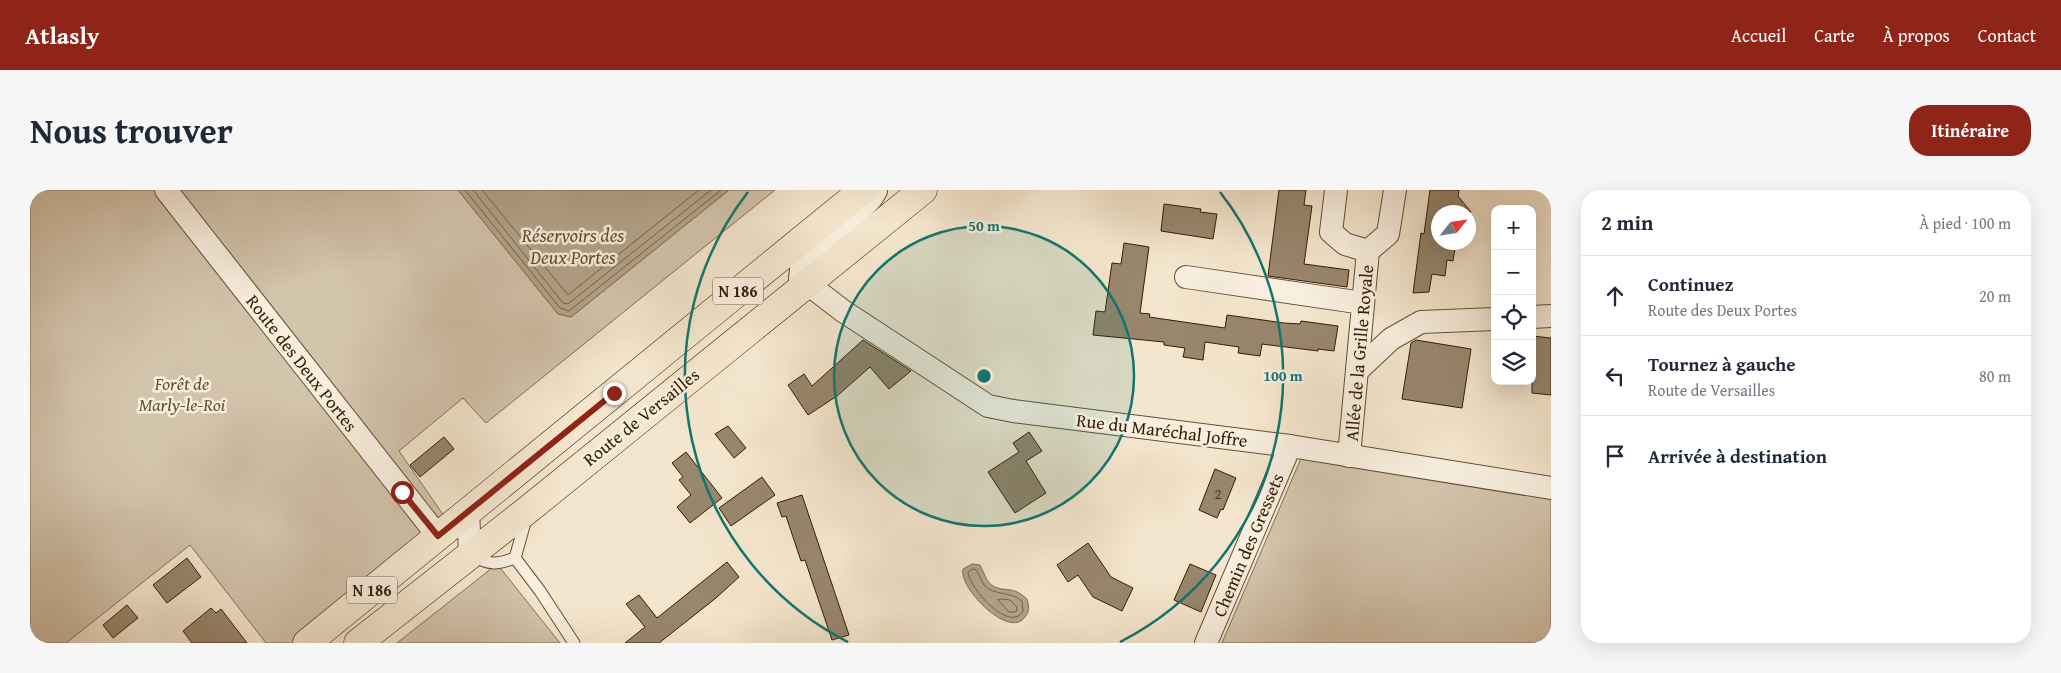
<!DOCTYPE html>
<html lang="fr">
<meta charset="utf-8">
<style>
:root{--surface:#fff;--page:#f6f6f7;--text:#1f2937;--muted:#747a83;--line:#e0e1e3;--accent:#8f2418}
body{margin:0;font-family:"Gentium Book Plus",serif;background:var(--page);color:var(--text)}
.controls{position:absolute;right:15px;top:15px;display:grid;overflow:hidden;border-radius:10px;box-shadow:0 5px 20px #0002}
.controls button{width:45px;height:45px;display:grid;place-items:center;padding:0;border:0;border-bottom:1px solid var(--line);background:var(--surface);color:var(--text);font:25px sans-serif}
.compass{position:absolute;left:1401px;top:15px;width:45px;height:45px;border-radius:50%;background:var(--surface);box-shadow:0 5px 20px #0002;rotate:60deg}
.stop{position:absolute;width:15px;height:15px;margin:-11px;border:4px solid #8f2418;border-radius:50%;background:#fff}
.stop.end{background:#8f2418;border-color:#fff;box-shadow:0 1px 5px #0008}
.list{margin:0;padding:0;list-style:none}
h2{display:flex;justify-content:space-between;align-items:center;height:65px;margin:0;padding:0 20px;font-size:21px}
h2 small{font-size:16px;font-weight:400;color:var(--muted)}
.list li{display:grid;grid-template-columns:32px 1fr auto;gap:15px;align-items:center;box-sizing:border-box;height:80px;padding:0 20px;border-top:1px solid var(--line)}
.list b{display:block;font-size:19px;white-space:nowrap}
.list p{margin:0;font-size:16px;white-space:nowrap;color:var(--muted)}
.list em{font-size:16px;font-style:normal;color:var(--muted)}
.icon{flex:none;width:28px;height:28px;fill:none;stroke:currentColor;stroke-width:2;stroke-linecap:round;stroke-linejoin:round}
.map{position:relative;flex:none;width:1521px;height:453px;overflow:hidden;border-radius:20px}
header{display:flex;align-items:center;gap:30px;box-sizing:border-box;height:70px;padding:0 25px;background:var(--accent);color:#fff}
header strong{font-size:24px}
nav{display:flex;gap:28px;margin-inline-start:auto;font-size:18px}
.intro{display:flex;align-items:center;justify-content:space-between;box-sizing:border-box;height:120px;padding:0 30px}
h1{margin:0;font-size:35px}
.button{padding:12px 22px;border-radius:20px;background:var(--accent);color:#fff;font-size:18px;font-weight:700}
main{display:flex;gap:30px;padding:0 30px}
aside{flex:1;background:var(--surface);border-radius:20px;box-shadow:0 5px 20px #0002}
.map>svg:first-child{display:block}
</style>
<header>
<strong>Atlasly</strong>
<nav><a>Accueil</a><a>Carte</a><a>À propos</a><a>Contact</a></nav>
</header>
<div class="intro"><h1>Nous trouver</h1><a class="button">Itinéraire</a></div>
<main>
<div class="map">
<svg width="1521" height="453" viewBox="0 0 1521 453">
<rect width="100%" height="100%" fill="#f4e6ce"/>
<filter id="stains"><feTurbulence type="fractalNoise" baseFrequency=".004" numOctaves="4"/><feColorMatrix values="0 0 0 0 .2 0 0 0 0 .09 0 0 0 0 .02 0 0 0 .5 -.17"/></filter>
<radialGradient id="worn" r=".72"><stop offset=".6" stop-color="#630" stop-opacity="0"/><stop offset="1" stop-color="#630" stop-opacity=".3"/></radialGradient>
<g fill="#d3c4ac" stroke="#847058">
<path d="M0,0H428L528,124L541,127L699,0H745L456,233L433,208L369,261L421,336L277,453H236L160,355L36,453H0Z"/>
<path d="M1272,266L1521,302V453H1192Z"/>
<path d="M467,374L530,453H367Z"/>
</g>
<g fill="#b3a289" stroke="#806d54">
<path d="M428,0H699L541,127L528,124Z"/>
<path d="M942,374L950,375C954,382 956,392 963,396C977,403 982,395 997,409C999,416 1000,421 995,427C979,450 928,397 933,379Z"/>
</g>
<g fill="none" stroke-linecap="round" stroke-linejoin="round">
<g stroke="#746046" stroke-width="1">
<path d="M435,0L530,118L539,121L691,0"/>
<path d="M443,0L533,113L538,114L681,0"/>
<path d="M452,0L538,105L669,0"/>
<path d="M943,379L946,380C949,384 951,390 954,395C964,406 981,401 992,411L993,421C980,444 939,398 938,382Z"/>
<path d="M971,409L980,410L987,417L986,422H979L968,410Z"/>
</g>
</g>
<g fill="#98866d" stroke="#341d04">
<path d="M1249,0H1276L1274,15L1282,16L1274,74L1319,80L1317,97L1238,86Z"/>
<path d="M1400,0H1429L1428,6L1441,22H1408V52H1426L1423,71L1417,70L1415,86L1402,84L1399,102L1383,103L1391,43L1394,44Z"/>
<path d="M1134,14L1171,19L1170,22L1187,24L1183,49L1131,41Z"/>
<path d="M1094,53L1119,57L1110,123L1120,124L1119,127L1195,138L1197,125L1254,133L1270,134L1271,131L1308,136L1304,161L1288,159V161L1232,154L1230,166L1208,163L1209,157L1175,152L1173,170L1153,167L1155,158L1134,155V152L1063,145L1066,121L1075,122L1082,73L1091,74Z"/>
<path d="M1502,146L1521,148V205L1502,203Z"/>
<path d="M833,150L881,181L859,199L840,177L807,206L778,225L758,195L774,184L782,196Z"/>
<path d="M1386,150L1441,159L1432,218L1372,209L1381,153Z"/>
<path d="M698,236L716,258L704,268L685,244Z"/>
<path d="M999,242L1012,261L996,271L1016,303L985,323L958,282L989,262L983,253Z"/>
<path d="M414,247L424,259L390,287L380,275Z"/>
<path d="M656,262L692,308L660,333L647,317L661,305L649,290L653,287L642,273Z"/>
<path d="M1185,279L1206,288L1193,320L1191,319L1187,328L1169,320Z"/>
<path d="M732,287L745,305L701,336L689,318Z"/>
<path d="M772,305L819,445L802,450L775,370L771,371L756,326L752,327L747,313Z"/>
<path d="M1058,353L1081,387L1103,398L1092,421L1063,407L1048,385L1038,392L1027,375Z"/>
<path d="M157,368L171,387L137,413L123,395Z"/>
<path d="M697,372L709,387L686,408L629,453H595L615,437L596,414L609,405L627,428Z"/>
<path d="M1160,374L1186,385L1171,422L1144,410Z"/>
<path d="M97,415L108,428L83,448L73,435Z"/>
<path d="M181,418L186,423L191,419L217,453H162L153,441Z"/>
</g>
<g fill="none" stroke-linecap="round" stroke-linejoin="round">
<defs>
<g id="lane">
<path d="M441,365C459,375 466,375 485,368"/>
<path d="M485,368L510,401L544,453"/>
<path d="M485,368L496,329"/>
</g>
<g id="street">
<path d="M136,0L408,346"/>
<path d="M1306,0L1301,42L1315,54L1338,61"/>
<path d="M846,1L841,9L771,79L770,88L813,121L958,216L983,221L1260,256L1521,298"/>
<path d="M1156,87L1333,113"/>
<path d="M1502,127L1521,126"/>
<path d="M1327,181L1361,149L1391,132L1465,129"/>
<path d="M1319,266L1338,61L1358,44L1365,0"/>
<path d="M438,321L440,364"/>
<path d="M1176,453L1260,256"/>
</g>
<g id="primary">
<path d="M277,453L833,0"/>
<path d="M328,453L500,318L893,0"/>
</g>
</defs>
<use href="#lane" stroke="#644f36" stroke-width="13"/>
<use href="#street" stroke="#644f36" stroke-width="24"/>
<use href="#primary" stroke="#341d04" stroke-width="29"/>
<use href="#lane" stroke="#f8efdf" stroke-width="11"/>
<use href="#street" stroke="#f8efdf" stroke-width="22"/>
<use href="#primary" stroke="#f4e6ce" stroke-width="28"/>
</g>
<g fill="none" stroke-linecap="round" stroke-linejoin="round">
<path stroke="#8f2418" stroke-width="6" d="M372,302L408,346L584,203"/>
</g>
<circle cx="954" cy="186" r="150" fill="#0f766e" fill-opacity=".12"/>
<g fill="none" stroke="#0f766e" stroke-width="2.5">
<circle cx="954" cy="186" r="150"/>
<path d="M818 452A299 299 0 0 1 718 2M1190 2A299 299 0 0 1 1090 452"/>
</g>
<g text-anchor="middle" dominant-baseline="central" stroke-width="5" stroke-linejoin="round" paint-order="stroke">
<g font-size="15" fill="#4d371e">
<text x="1188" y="303">2</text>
</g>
<g fill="#f8efdf" stroke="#6f5c46" stroke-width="1">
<rect x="683" y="87.5" width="50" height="27" rx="4"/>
<rect x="317" y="386.5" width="50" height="27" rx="4"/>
</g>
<g font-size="16" font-weight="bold" fill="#341d04">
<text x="708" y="101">N 186</text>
<text x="342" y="400">N 186</text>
</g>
<g font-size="18" fill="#341d04" stroke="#f8efdf">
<text transform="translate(1329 163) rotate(-85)">Allée de la Grille Royale</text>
<text transform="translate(272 173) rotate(52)">Route des Deux Portes</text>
<text transform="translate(611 227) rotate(-39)">Route de Versailles</text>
<text transform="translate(1132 240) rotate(7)">Rue du Maréchal Joffre</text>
<text transform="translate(1218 355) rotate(-67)">Chemin des Gressets</text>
</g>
<g font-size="18" font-style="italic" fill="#644f36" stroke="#f8efdf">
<text x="152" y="193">Forêt de<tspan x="152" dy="21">Marly-le-Roi</tspan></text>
</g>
<g font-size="19" font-style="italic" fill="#604c33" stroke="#f8efdf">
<text x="543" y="45">Réservoirs des<tspan x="543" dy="22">Deux Portes</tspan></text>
</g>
</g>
<circle cx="954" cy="186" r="8" fill="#0f766e" stroke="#f8efdf" stroke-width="2.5"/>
<g font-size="15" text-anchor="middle" font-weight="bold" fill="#0f766e" stroke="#f8efdf" stroke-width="5" stroke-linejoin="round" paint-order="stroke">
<text x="954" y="41">50 m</text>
<text x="1253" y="191">100 m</text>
</g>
<rect width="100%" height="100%" filter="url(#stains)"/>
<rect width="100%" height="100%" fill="url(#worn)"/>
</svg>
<div class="controls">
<button>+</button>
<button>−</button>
<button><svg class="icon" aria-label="locate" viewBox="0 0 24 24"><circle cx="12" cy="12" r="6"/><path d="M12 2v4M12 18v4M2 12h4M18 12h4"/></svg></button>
<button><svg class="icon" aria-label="layers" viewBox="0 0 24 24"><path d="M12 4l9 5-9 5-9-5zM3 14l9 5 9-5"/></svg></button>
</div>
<svg class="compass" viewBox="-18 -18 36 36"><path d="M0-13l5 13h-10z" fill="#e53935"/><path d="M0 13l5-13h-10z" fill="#747a83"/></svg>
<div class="stop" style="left:372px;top:302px"></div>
<div class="stop end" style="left:584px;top:203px"></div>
</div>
<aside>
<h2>2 min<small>À pied · 100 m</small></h2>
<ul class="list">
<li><svg class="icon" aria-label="ahead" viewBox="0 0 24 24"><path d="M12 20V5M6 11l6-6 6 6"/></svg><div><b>Continuez</b><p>Route des Deux Portes</p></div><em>20 m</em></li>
<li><svg class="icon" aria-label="left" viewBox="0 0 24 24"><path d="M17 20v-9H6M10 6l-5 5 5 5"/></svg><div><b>Tournez à gauche</b><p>Route de Versailles</p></div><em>80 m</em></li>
<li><svg class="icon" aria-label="arrive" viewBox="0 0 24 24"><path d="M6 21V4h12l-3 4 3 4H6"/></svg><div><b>Arrivée à destination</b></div></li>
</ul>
</aside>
</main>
